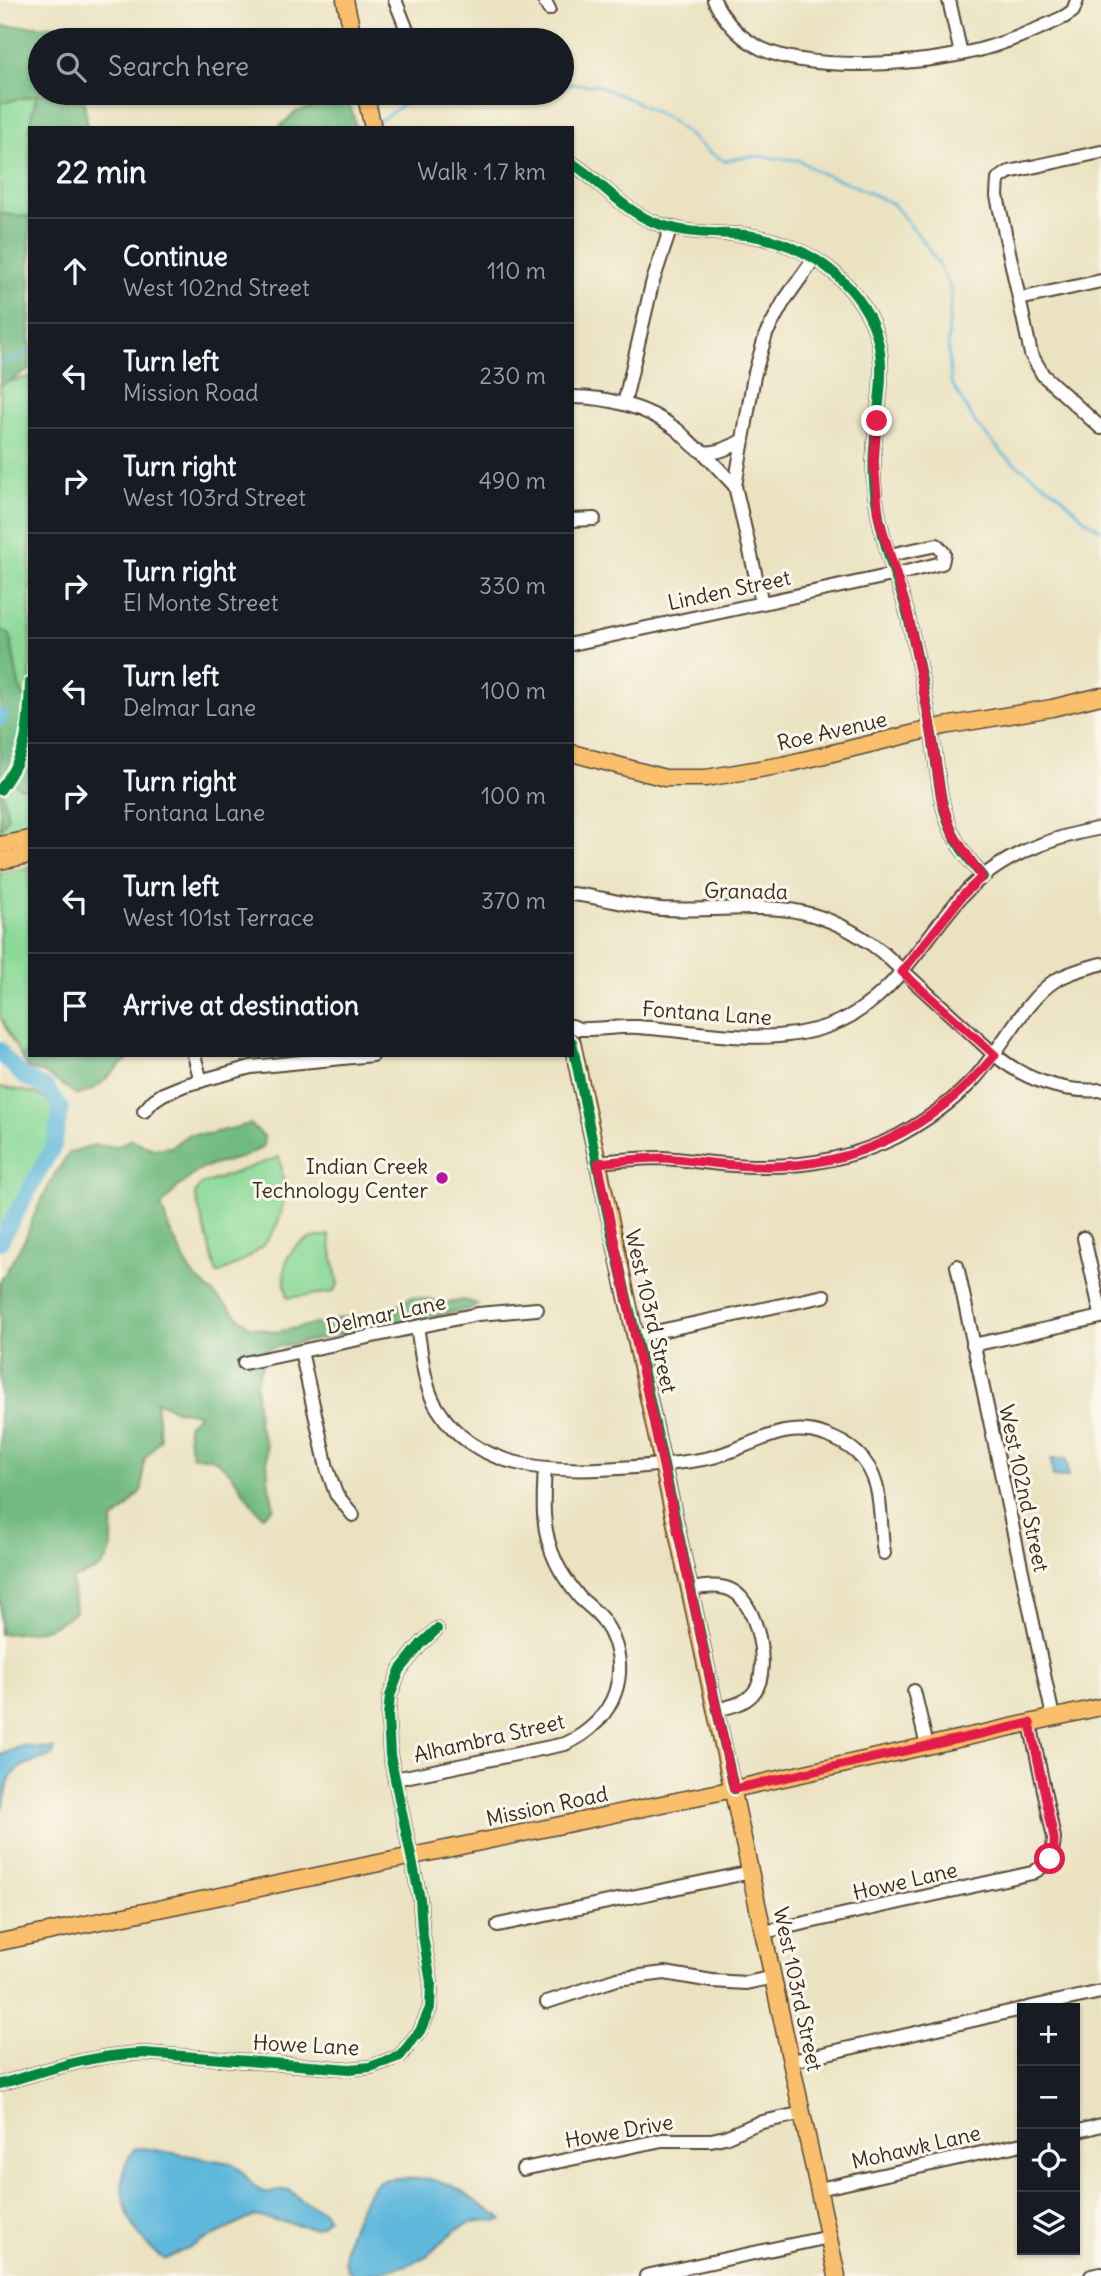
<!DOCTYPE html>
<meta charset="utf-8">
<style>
:root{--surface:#171b24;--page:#242831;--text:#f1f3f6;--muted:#9ea1a6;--line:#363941}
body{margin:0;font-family:Delius,sans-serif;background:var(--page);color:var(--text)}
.controls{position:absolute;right:21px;bottom:21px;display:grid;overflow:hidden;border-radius:0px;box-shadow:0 2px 5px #0004}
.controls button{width:63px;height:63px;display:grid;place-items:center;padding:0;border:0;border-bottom:2px solid var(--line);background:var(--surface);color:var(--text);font:35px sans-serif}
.stop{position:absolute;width:21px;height:21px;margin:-16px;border:5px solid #e11d48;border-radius:50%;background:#fff}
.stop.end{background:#e11d48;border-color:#fff;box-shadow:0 2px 7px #0008}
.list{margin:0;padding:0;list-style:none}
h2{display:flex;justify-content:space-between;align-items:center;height:91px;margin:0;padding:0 28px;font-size:30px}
h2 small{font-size:23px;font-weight:400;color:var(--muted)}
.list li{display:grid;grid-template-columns:46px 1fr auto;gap:21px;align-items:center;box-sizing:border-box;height:105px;padding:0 28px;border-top:2px solid var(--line)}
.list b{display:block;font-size:26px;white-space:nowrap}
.list p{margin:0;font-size:23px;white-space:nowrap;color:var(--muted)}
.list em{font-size:23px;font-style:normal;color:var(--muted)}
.icon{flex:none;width:38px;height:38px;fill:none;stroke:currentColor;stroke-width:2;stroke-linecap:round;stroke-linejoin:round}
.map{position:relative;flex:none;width:1101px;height:2276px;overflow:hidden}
.search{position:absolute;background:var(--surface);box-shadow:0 2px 5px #0004;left:28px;top:28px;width:546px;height:77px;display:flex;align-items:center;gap:18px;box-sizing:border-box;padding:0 24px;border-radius:38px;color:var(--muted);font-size:26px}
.panel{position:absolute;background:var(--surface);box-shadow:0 2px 5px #0004;left:28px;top:126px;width:546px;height:931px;border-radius:0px}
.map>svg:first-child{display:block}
</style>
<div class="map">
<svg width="1101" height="2276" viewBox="0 0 1101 2276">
<rect width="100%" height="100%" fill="#fbf7ec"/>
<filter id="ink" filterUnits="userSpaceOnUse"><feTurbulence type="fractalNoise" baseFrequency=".0143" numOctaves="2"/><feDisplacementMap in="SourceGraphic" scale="14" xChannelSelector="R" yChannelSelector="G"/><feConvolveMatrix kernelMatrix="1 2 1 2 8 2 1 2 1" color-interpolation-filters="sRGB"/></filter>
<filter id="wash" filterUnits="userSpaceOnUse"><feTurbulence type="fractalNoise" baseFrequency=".00686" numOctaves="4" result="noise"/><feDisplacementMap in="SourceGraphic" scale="28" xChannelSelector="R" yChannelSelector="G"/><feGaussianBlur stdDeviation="1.57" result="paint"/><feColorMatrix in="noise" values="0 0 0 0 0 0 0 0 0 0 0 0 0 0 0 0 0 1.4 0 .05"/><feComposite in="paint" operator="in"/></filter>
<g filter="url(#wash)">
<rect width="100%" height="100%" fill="#eae2c0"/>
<g fill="#8bd998" stroke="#63825b" stroke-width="2">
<path d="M38,95L30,128V217L0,214V103Z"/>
<path d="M30,377V832L0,838V383Z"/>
<path d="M30,867V1049L21,1057L0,1017V873Z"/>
<path d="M0,1087L35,1093L61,1108L54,1145L0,1242Z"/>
<path d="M279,1157C281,1167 284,1179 284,1189C284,1236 256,1257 217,1274L195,1194L200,1185Z"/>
<path d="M329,1235L338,1285L333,1292L288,1298C282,1275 281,1252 307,1240C313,1237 322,1237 329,1235Z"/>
</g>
<g fill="#70b980" stroke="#56724f" stroke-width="2">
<path d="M0,26H82L89,40H40V93H83L88,128H31L32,113L37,95L0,103Z"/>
<path d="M329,102H348L353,114L356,128H278L296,112Z"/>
<path d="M0,214L30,217V369L0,386Z"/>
<path d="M0,629L10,635L19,686L30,708V789L19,787L0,772Z"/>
<path d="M0,781L8,817L0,830Z"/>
<path d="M30,1049V1055H137C121,1059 108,1081 93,1089C88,1092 82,1093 77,1095L44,1073L29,1069L21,1057Z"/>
<path d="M250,1124L264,1136L263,1147L243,1157L202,1168L177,1188L161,1206L171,1233L192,1274L249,1326L276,1332L349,1317L384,1313L411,1297L448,1303L464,1300L478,1304L470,1309L267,1349L256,1384L258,1423L266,1446L268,1479L274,1508L263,1516C244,1499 237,1473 215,1460C210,1456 200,1457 193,1456L189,1443L187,1425L199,1414L176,1410L156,1401L160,1439L144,1460L142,1489L127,1508L112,1521C114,1559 108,1569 72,1579L75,1611C53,1632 30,1633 0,1634V1282L25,1239L36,1211L56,1172L70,1152L95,1145L116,1147L131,1139L153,1149L171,1147L189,1134H208Z"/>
</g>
<g fill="#5eb8db" stroke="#4c717c" stroke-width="2">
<path d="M1051,1459H1067L1068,1477L1053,1476Z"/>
<path d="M22,1746L54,1749L53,1755C36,1762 12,1764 8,1785C6,1795 5,1802 0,1811V1755Z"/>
<path d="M144,2148L231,2163C246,2170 252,2191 265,2192C272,2193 281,2190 289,2190L303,2202L322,2210L328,2218L322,2225L314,2228L254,2216L166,2259C157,2257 152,2249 145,2242C123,2217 113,2178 134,2149Z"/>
<path d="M395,2178C411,2179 431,2178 446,2183C466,2191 482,2209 500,2216L502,2219L500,2221C478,2218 461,2223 445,2239C438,2245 433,2252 425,2257C405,2269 378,2271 356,2276C328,2266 361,2200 374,2185C379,2179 387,2179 395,2178Z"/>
</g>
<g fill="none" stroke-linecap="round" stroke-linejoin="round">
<g stroke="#5eb8db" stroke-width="2.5">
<path d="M562,84L596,85L636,102L669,119L709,152L725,161L752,156L799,160L818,172L846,182L893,204L924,242L938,263L951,289L948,344L951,382L976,424L1007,458L1060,495L1084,519L1101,530"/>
<path d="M377,122L418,95L445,104L500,93"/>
<path d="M0,365L30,349"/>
</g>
<g stroke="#5eb8db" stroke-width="16">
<path d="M0,716V718"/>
<path d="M0,1050L2,1055L24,1077L47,1088L61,1108L54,1145L0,1242"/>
</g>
</g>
</g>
<g filter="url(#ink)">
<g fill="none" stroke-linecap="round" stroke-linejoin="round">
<defs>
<g id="minor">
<path d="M395,0L411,40"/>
<path d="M544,0L549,9"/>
<path d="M714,0C724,21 741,39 762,49C815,73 924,64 979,50C1008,42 1037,30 1064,17L1073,11L1077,0"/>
<path d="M949,0L961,54"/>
<path d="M1101,152L1009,172L998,179L997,196L1031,354L1043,375L1101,428"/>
<path d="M572,163C601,182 621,208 653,222C686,235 713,232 747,235C778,239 809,252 833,272C916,344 864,407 875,494C879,522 886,550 895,576C900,590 905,603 908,617C918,658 926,699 933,741C938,772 939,805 953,834C960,850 972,863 983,877"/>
<path d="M1019,299L1101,281"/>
<path d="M572,397C608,397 647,407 676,429C683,434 694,448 701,451C713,456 733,446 743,440"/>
<path d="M624,404L652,284L671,227"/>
<path d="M701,450L735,486"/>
<path d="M572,520L594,519"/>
<path d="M762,603L735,486L754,376L766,334L784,301L814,259"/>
<path d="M572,644L906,572L942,563L944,553L937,545L889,555"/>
<path d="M572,894C603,897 632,907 662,909C752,913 803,890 882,952L995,1055C1024,1079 1062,1093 1101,1090"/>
<path d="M572,1026L579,1029C598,1030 617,1026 637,1027C701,1031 768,1048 831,1025C892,1002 920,943 961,897C998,856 1049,838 1101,828"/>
<path d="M194,1055L201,1081"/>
<path d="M144,1111L154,1100L163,1094L185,1085L251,1067L373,1055"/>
<path d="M598,1162C620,1160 641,1158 662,1158C694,1160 726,1166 758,1166C806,1167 855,1157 898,1136C925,1121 954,1101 975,1078C1000,1051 1026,998 1056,980C1070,972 1085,968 1101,964"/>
<path d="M1084,1238L1101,1314"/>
<path d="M957,1266L1053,1717"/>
<path d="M417,1327C422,1353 423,1387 438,1409C479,1476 566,1472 635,1467C660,1465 685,1463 709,1458C749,1449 783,1419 825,1435C837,1439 848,1445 857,1453C886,1480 878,1518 884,1553"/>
<path d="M636,1336L824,1296"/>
<path d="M973,1345L1101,1317"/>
<path d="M301,1351L327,1468L336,1494L353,1515"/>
<path d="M244,1363L478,1314L537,1309"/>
<path d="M690,1589C704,1587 720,1584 733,1591C757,1604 771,1669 755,1691C746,1704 731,1706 717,1710"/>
<path d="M914,1691L927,1746"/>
<path d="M395,1779L565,1744C616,1721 636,1668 603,1620C597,1612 588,1605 580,1598C571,1587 562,1575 556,1562C541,1531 543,1501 545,1468"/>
<path d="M498,1925L751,1872"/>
<path d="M764,1932L1032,1873C1048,1865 1053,1856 1054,1838L1030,1723"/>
<path d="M547,2002L617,1979L665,1973L712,1981L746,1983L774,1977"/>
<path d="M1027,2008L1101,1992"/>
<path d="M792,2061L1022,2009"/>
<path d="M0,2084C51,2069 90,2055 144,2053L350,2069L370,2067L400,2056L420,2031L430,2008L431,1983L422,1930L420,1899L390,1755L388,1716L390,1696L400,1670L421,1644L437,1629"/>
<path d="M1075,2132L1101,2125"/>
<path d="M523,2169L662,2140H711L725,2137L758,2123L803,2113"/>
<path d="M819,2189L1022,2144"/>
<path d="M646,2276L829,2237"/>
<path d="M1091,2276L1101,2274"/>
</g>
<g id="major">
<path d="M345,0L354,40"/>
<path d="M365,93L373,128"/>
<path d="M572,753L665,778H706L783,765L944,726L1052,708L1101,696"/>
<path d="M0,845L30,839"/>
<path d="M0,861L30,855"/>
<path d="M572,1042L837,2276"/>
<path d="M0,1942L734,1789L1101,1707"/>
</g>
</defs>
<use href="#minor" stroke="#554636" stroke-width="16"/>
<use href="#major" stroke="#554636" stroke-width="19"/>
<use href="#minor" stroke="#fff" stroke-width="12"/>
<use href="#major" stroke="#f9bf6c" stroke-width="16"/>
<defs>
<g id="cycleway">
<path d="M572,163C601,182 621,208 653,222C686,235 713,232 747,235C778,239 809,252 833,272C916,344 864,407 875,494C879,522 886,550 895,576C900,590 905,603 908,617C918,658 926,699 933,741C938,772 939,805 953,834C960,850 972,863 983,877"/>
<path d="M0,790C29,751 28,729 30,682"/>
<path d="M572,1042L611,1231L636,1336L734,1789"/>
<path d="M0,2084C51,2069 90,2055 144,2053L350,2069L370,2067L400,2056L420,2031L430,2008L431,1983L422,1930L420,1899L390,1755L388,1716L390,1696L400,1670L421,1644L437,1629"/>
</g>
</defs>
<use href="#cycleway" stroke="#fbf7ec" stroke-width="15"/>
<use href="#cycleway" stroke="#00873e" stroke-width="10"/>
</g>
</g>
<g fill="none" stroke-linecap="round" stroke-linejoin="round" filter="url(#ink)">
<path stroke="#e11d48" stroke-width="9" d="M877,421L874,461L879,519L908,613L931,729L942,802L953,834L982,877L963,895L902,972L995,1055C934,1128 854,1169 758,1166C726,1166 694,1160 662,1158C641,1158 620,1161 598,1163C641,1372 689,1580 734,1789L1030,1723L1054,1838V1851L1050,1859"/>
</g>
<circle fill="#b5179e" stroke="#fbf7ec" stroke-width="2.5" cx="442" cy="1178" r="7"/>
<g text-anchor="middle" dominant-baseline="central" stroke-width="6" stroke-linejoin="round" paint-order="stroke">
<g font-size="21" fill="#3b2a1e" stroke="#fbf7ec">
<text transform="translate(729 590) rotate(-12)">Linden Street</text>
<text transform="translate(832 731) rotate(-13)">Roe Avenue</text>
<text transform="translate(746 891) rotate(1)">Granada</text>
<text transform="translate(707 1013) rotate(4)">Fontana Lane</text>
<text transform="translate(651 1311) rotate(77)">West 103rd Street</text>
<text transform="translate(386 1314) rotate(-12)">Delmar Lane</text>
<text transform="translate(1024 1488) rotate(78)">West 102nd Street</text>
<text transform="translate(489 1738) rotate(-13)">Alhambra Street</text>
<text transform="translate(547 1806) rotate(-12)">Mission Road</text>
<text transform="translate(905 1881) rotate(-13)">Howe Lane</text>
<text transform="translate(798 1989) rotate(78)">West 103rd Street</text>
<text transform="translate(306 2045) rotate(3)">Howe Lane</text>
<text transform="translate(619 2131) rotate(-10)">Howe Drive</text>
<text transform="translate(916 2147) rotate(-13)">Mohawk Lane</text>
</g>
<g font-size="21" fill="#3b2a1e" stroke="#fbf7ec" text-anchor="end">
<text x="428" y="1166">Indian Creek<tspan x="428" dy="24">Technology Center</tspan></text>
</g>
</g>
</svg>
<div class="controls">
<button>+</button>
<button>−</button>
<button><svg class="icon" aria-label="locate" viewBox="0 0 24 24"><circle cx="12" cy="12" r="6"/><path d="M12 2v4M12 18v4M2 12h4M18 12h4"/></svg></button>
<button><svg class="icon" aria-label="layers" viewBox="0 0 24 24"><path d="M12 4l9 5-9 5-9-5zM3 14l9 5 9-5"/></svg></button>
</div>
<div class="stop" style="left:1050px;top:1859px"></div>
<div class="stop end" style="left:877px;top:421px"></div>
<div class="search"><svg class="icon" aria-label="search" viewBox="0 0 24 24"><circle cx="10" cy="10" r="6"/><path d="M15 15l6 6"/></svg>Search here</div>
<section class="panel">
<h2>22 min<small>Walk · 1.7 km</small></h2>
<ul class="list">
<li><svg class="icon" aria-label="ahead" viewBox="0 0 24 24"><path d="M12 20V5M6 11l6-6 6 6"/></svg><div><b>Continue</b><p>West 102nd Street</p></div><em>110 m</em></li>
<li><svg class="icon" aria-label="left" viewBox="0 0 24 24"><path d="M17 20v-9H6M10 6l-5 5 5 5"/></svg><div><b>Turn left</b><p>Mission Road</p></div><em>230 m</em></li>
<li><svg class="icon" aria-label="right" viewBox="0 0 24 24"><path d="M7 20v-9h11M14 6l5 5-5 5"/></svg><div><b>Turn right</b><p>West 103rd Street</p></div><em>490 m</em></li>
<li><svg class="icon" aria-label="right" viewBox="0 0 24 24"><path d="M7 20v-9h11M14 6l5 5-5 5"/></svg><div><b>Turn right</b><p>El Monte Street</p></div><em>330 m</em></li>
<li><svg class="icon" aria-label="left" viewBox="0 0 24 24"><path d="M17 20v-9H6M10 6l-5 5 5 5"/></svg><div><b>Turn left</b><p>Delmar Lane</p></div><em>100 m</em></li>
<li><svg class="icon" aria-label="right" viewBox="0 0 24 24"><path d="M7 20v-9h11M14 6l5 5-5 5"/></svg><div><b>Turn right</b><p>Fontana Lane</p></div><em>100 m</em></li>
<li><svg class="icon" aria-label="left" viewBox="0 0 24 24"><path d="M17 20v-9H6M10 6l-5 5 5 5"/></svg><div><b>Turn left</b><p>West 101st Terrace</p></div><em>370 m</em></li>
<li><svg class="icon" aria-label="arrive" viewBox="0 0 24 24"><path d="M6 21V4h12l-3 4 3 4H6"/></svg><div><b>Arrive at destination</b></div></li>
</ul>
</section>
</div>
